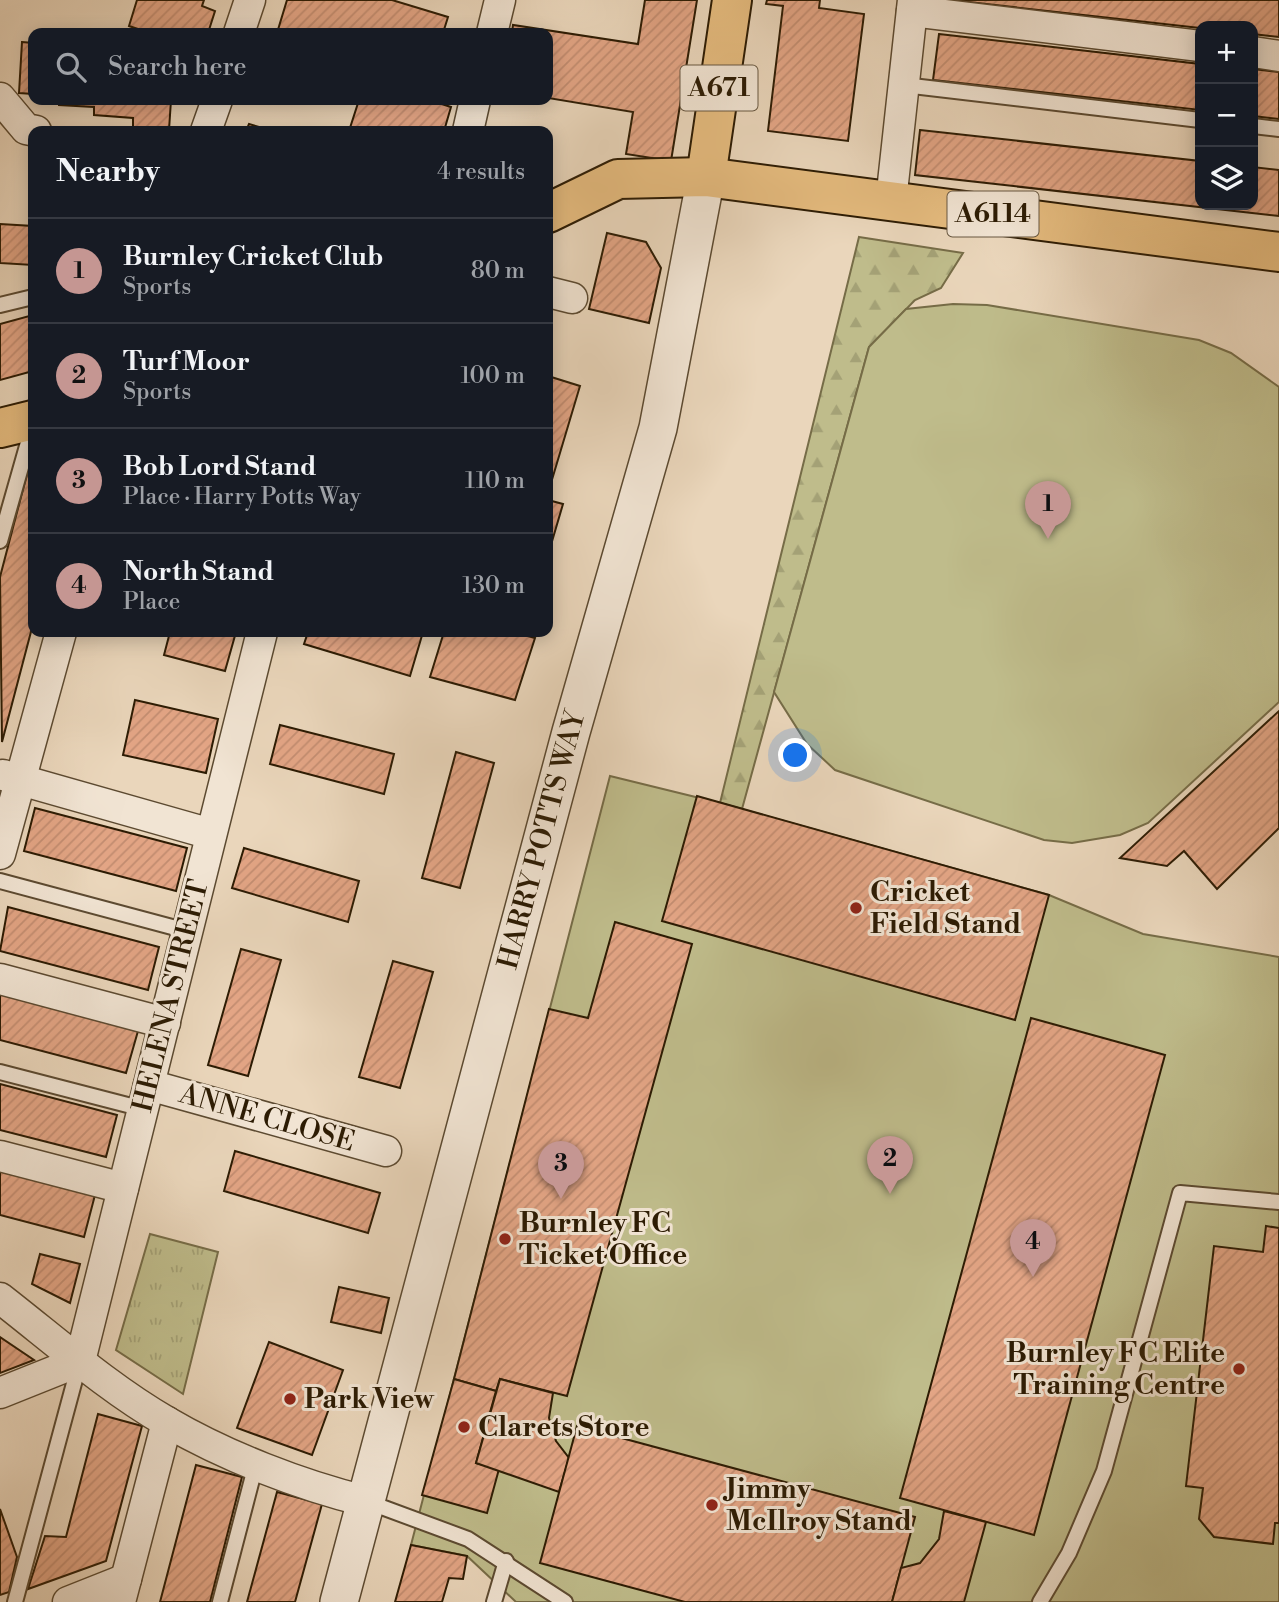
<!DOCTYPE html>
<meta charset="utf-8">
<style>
:root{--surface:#171b24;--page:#242831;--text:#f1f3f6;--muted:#9ea1a6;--line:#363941;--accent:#c59692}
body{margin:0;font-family:"Libre Bodoni",serif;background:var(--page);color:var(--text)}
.controls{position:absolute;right:21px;top:21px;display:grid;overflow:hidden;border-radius:14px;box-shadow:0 4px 18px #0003}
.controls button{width:63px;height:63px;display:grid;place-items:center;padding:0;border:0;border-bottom:2px solid var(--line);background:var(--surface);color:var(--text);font:35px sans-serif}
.you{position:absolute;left:796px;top:756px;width:24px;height:24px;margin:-18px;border:5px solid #fff;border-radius:50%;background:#1a73e8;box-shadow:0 0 0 10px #1a73e833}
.badge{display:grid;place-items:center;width:46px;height:46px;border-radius:50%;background:var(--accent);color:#111;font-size:23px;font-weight:700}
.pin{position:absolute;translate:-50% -58px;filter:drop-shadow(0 2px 4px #0008)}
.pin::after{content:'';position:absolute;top:37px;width:24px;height:21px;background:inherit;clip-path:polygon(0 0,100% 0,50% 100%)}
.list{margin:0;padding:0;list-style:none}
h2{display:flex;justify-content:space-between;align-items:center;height:91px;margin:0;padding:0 28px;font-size:30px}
h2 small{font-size:23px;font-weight:400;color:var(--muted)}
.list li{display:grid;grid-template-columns:46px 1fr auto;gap:21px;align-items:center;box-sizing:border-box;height:105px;padding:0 28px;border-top:2px solid var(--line)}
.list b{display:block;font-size:26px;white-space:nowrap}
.list p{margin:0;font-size:23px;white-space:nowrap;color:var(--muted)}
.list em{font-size:23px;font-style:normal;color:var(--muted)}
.icon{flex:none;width:38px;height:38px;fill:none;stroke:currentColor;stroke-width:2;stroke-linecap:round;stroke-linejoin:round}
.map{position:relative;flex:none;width:1279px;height:1602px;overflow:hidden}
.search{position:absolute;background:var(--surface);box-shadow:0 4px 18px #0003;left:28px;top:28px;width:525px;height:77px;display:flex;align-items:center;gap:18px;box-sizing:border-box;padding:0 24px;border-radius:14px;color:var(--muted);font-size:26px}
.panel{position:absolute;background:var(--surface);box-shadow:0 4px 18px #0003;left:28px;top:126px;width:525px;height:511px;border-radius:14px}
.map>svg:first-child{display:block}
</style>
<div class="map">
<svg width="1279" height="1602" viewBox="0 0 1279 1602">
<defs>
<pattern id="forest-firs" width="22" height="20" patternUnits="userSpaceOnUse" patternTransform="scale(1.75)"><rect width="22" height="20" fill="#bfbc8b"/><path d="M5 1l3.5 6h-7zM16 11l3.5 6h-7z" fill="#a4a176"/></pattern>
<pattern id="park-tufts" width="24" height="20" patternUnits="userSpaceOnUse" patternTransform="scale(1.75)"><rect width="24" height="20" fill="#bfbc8b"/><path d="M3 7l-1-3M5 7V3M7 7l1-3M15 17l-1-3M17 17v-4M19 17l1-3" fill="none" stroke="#a4a176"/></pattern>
<pattern id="building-hatch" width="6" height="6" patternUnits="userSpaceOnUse" patternTransform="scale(1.75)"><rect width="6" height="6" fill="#e3a585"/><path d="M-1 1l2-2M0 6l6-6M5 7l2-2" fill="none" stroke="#c38d71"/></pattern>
</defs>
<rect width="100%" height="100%" fill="#ead6bb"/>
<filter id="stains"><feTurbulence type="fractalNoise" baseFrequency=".00286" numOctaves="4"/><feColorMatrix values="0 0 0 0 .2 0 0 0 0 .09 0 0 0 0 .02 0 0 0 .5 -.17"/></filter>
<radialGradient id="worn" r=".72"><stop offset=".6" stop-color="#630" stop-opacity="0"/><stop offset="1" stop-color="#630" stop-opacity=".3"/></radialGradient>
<path fill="url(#forest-firs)" stroke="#766c47" stroke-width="2" d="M859,237L963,253L941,288L915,300L869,347L742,809L720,803Z"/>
<path fill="url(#park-tufts)" stroke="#766c47" stroke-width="2" d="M150,1234L218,1252L183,1394L116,1350Z"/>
<g fill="#bfbc8b" stroke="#766c47" stroke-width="2">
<path d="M953,304L987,305L1199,340L1231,353L1279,387V702L1148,823L1120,835L1072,843L1044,840L835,770L807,744L774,692L869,347L906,309Z"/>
<path d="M610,776L720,803L1049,895L1143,934L1279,957V1602H516L467,1556L411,1545Z"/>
</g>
<g fill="url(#building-hatch)" stroke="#2c1b03" stroke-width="2">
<path d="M137,0H204L202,6L215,11L208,33H150L129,26Z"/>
<path d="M287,0H392L448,17L443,33H277Z"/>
<path d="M645,0H697L671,161L626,154L633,112L548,98V33H512L513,25L638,44Z"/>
<path d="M767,0H820L819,8L864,14L848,141L768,131L783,6L766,4Z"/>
<path d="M950,0H1279V37L1253,34V26L1200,28Z"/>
<path d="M939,34L1200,64V110L933,80Z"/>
<path d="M22,42L33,43V94L19,93Z"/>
<path d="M1253,69L1279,72V119L1253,116Z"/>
<path d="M59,100H171L169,130L133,128V118L94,115V107L59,105Z"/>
<path d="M359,100H429L451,107L444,131H349Z"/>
<path d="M249,124L273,131H246Z"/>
<path d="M920,130L1200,161V205H1253V167L1279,170V216L915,175Z"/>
<path d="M0,224L33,226V265L0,263Z"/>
<path d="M607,233L646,242L661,268L649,323L589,309Z"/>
<path d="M33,315V371L0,380V324Z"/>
<path d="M548,376L580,386L548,493Z"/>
<path d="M33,451V624L2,742L0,577Z"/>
<path d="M548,500L563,504L548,555Z"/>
<path d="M170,632H236L225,671L164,655Z"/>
<path d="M308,632H423L410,676L304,644Z"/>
<path d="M444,632H513L535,638L515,700L430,677Z"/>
<path d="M135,700L218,719L206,773L123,755Z"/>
<path d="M1279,711V828L1217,889L1184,851L1167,866L1120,858Z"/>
<path d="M280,725L394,754L384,794L270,764Z"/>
<path d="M456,752L494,763L460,888L422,878Z"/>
<path d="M697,796L1049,895L1015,1020L662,921Z"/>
<path d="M35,808L187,848L176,891L24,851Z"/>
<path d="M244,848L359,881L348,922L232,888Z"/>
<path d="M8,907L159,947L148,990L0,951Z"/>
<path d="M615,922L692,944L567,1396L500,1379L496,1391L454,1379L549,1009L588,1018Z"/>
<path d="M241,949L281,960L248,1076L208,1065Z"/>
<path d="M393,961L433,972L400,1088L359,1077Z"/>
<path d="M0,994L138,1031L126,1073L0,1040Z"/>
<path d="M1031,1018L1165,1055L1034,1535L900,1498Z"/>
<path d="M0,1084L117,1115L106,1157L0,1130Z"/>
<path d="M235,1151L380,1193L368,1233L224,1191Z"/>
<path d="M0,1170L95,1195L84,1237L0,1215Z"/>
<path d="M1266,1226L1279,1228V1523H1275L1273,1544L1214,1537L1199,1519L1203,1488L1186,1486L1214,1246L1263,1252Z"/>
<path d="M40,1254L80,1264L70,1303L32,1284Z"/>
<path d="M339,1287L389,1298L381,1333L331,1322Z"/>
<path d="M0,1337L34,1360L0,1373Z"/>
<path d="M269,1342L343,1370L312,1455L237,1428Z"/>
<path d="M454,1379L496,1391L476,1463L499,1469L487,1513L422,1495Z"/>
<path d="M500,1379L553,1393L549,1418L556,1441L569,1458L559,1492L476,1463Z"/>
<path d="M98,1414L142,1426L106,1561L28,1589L45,1536L66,1537Z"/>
<path d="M577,1426L915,1517L892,1602H685L540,1563Z"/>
<path d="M196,1465L242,1477L210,1602H160Z"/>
<path d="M277,1492L322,1504L295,1602H247Z"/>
<path d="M0,1509L17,1557L9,1592L0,1595Z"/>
<path d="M944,1511L986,1522L964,1602H892L901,1568L920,1563L939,1539Z"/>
<path d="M411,1545L467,1556L463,1579L449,1578L442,1602H395Z"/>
</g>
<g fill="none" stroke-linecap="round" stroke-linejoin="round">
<defs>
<g id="service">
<path d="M904,85L1200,120"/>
<path d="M1253,126L1279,129"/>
<path d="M0,305L33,297"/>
<path d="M0,541L33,425"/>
<path d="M0,881L187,931"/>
<path d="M0,1072L143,1109"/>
<path d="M368,1502L468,1539L565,1602"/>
<path d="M15,1602L80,1361"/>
<path d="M220,1602L256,1464"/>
<path d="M494,1602L506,1561"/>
<path d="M1040,1602L1069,1553L1104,1471L1180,1193L1279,1202"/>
</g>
<g id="minor">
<path d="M912,11L1200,46"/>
<path d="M239,33L250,0"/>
<path d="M492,33L500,0"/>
<path d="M1253,52L1279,56"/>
<path d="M0,98L26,129L36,131"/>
<path d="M206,131L217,100"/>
<path d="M468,131L475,100"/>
<path d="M891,201L913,0"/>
<path d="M548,292L572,298"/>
<path d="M3,775L211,834"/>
<path d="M0,854L61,632"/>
<path d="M0,979L165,1023"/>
<path d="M149,1085L386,1151"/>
<path d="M0,1156L123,1188"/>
<path d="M0,1298C54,1340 108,1388 167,1422C225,1456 300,1485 365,1501"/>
<path d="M0,1393L80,1361L262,632"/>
<path d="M68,1602L126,1579"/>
<path d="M120,1602L167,1422"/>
</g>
<path id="tertiary" d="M339,1602L571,732L658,428L706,177"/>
<path id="primary" d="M706,177L732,0"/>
<g id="trunk">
<path d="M548,213L618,179L706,177L1279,252"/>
<path d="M0,428L33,420"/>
</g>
</defs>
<use href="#service" stroke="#5c4a31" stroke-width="18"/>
<use href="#minor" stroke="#5c4a31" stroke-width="33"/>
<use href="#tertiary" stroke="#5c4a31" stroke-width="40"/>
<use href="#primary" stroke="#2c1b03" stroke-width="42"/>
<use href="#trunk" stroke="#2c1b03" stroke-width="42"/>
<use href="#service" stroke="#f1e4d3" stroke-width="14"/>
<use href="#minor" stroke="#f1e4d3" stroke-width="30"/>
<use href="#tertiary" stroke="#f1e4d3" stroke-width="37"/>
<use href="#primary" stroke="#e5bb7e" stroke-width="38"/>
<use href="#trunk" stroke="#e5bb7e" stroke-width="38"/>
</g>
<g fill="#8f2418" stroke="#f1e4d3" stroke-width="2.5">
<circle cx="856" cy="908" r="7"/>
<circle cx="505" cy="1239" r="7"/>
<circle cx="1239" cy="1369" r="7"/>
<circle cx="290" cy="1399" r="7"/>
<circle cx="464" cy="1427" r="7"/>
<circle cx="712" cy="1505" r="7"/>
</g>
<g text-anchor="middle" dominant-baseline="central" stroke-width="6" stroke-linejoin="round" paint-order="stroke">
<g fill="#f1e4d3" stroke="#675741" stroke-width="2">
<rect x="680.5" y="65.5" width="77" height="45" rx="5"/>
<rect x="947.5" y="191.5" width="91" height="45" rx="5"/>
</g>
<g font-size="26" font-weight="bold" fill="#2c1b03">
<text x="719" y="88">A671</text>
<text x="993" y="214">A6114</text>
</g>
<g font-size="28" fill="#2c1b03" stroke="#f1e4d3">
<text transform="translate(542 840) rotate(-75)">HARRY POTTS WAY</text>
<text transform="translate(171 996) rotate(-76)">HELENA STREET</text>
<text transform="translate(267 1118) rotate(16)">ANNE CLOSE</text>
</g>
<g font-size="28" font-weight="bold" fill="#2c1b03" stroke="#f1e4d3" text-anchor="start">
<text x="870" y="892">Cricket<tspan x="870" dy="32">Field Stand</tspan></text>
<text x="519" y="1223">Burnley FC<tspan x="519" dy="32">Ticket Office</tspan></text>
<text x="1225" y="1353" text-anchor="end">Burnley FC Elite<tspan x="1225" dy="32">Training Centre</tspan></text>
<text x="304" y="1399">Park View</text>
<text x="478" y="1427">Clarets Store</text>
<text x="726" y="1489">Jimmy<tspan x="726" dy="32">McIlroy Stand</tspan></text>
</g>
</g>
<rect width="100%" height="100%" filter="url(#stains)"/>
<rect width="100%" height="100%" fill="url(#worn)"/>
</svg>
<div class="controls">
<button>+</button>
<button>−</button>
<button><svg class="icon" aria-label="layers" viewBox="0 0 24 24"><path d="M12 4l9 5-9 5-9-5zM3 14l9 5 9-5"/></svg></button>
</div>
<div class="you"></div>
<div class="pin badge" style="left:1048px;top:539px">1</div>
<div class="pin badge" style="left:890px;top:1194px">2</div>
<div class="pin badge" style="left:561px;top:1199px">3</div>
<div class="pin badge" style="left:1033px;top:1277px">4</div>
<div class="search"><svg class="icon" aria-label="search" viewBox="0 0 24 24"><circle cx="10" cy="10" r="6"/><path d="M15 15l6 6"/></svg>Search here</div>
<section class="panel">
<h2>Nearby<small>4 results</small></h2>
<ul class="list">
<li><span class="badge">1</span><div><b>Burnley Cricket Club</b><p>Sports</p></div><em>80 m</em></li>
<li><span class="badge">2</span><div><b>Turf Moor</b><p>Sports</p></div><em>100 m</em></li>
<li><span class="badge">3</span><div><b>Bob Lord Stand</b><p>Place · Harry Potts Way</p></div><em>110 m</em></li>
<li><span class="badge">4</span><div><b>North Stand</b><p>Place</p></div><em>130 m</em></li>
</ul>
</section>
</div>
